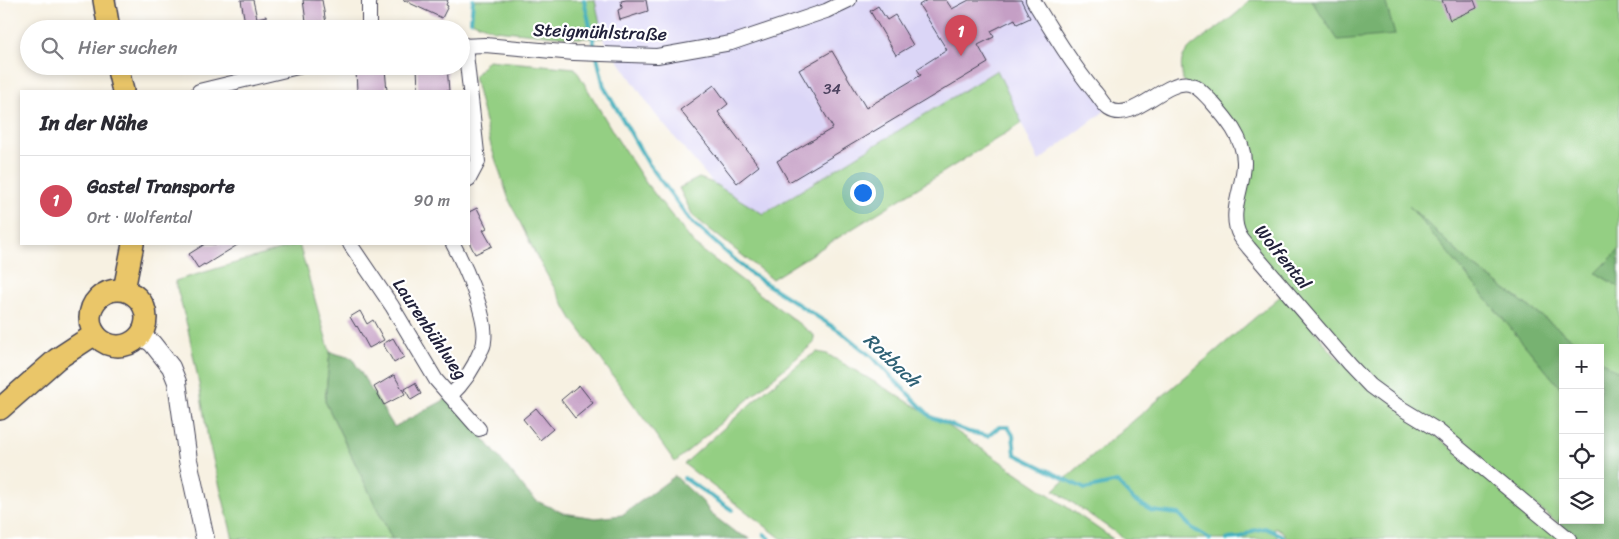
<!DOCTYPE html>
<html lang="de">
<meta charset="utf-8">
<style>
:root{--surface:#fff;--page:#f7f7f7;--text:#2b2b33;--muted:#7c7c81;--line:#e1e1e2;--accent:#d1495b}
body{margin:0;font-family:Sriracha,sans-serif;background:var(--page);color:var(--text)}
.controls{position:absolute;right:15px;bottom:15px;display:grid;overflow:hidden;border-radius:0px;box-shadow:0 2px 8px #0003}
.controls button{width:45px;height:45px;display:grid;place-items:center;padding:0;border:0;border-bottom:1px solid var(--line);background:var(--surface);color:var(--text);font:25px sans-serif}
.you{position:absolute;left:862px;top:192px;width:18px;height:18px;margin:-12px;border:4px solid #fff;border-radius:50%;background:#1a73e8;box-shadow:0 0 0 8px #1a73e833}
.badge{display:grid;place-items:center;width:32px;height:32px;border-radius:50%;background:var(--accent);color:#fff;font-size:16px;font-weight:700}
.pin{position:absolute;translate:-50% -41px;filter:drop-shadow(0 1px 2px #0008)}
.pin::after{content:'';position:absolute;top:26px;width:18px;height:15px;background:inherit;clip-path:polygon(0 0,100% 0,50% 100%)}
.list{margin:0;padding:0;list-style:none}
h2{display:flex;justify-content:space-between;align-items:center;height:65px;margin:0;padding:0 20px;font-size:21px}
h2 small{font-size:16px;font-weight:400;color:var(--muted)}
.list li{display:grid;grid-template-columns:32px 1fr auto;gap:15px;align-items:center;box-sizing:border-box;height:90px;padding:0 20px;border-top:1px solid var(--line)}
.list b{display:block;font-size:19px;white-space:nowrap}
.list p{margin:0;font-size:16px;white-space:nowrap;color:var(--muted)}
.list em{font-size:16px;font-style:normal;color:var(--muted)}
.icon{flex:none;width:28px;height:28px;fill:none;stroke:currentColor;stroke-width:2;stroke-linecap:round;stroke-linejoin:round}
.map{position:relative;flex:none;width:1619px;height:539px;overflow:hidden}
.search{position:absolute;background:var(--surface);box-shadow:0 2px 8px #0003;left:20px;top:20px;width:450px;height:55px;display:flex;align-items:center;gap:12px;box-sizing:border-box;padding:0 18px;border-radius:28px;color:var(--muted);font-size:19px}
.panel{position:absolute;background:var(--surface);box-shadow:0 2px 8px #0003;left:20px;top:90px;width:450px;height:155px;border-radius:0px}
.map>svg:first-child{display:block}
</style>
<div class="map">
<svg width="1619" height="539" viewBox="0 0 1619 539">
<rect width="100%" height="100%" fill="#fff"/>
<filter id="ink" filterUnits="userSpaceOnUse"><feTurbulence type="fractalNoise" baseFrequency=".02" numOctaves="2"/><feDisplacementMap in="SourceGraphic" scale="10" xChannelSelector="R" yChannelSelector="G"/><feConvolveMatrix kernelMatrix="1 2 1 2 8 2 1 2 1" color-interpolation-filters="sRGB"/></filter>
<filter id="wash" filterUnits="userSpaceOnUse"><feTurbulence type="fractalNoise" baseFrequency=".0096" numOctaves="4" result="noise"/><feDisplacementMap in="SourceGraphic" scale="20" xChannelSelector="R" yChannelSelector="G"/><feGaussianBlur stdDeviation="1.12" result="paint"/><feColorMatrix in="noise" values="0 0 0 0 0 0 0 0 0 0 0 0 0 0 0 0 0 1.4 0 .05"/><feComposite in="paint" operator="in"/></filter>
<g filter="url(#wash)">
<rect width="100%" height="100%" fill="#f7f1e2"/>
<path fill="#dbd6f7" d="M595,0H1033L1106,110L1039,161L997,70L762,214L713,183L655,114L603,38Z"/>
<g fill="#94cf83" stroke="#5b785f">
<path d="M473,0H595L603,38H578L494,30L471,21Z"/>
<path d="M1249,0H1311L1339,40L1383,0H1619V250L1596,273L1619,287V370L1616,371L1600,360V348H1584L1465,259L1413,210L1563,391V510L1558,523L1372,383L1241,234L1242,140L1183,80C1182,73 1180,64 1183,57C1186,50 1194,45 1200,40C1215,29 1239,15 1249,0Z"/>
<path d="M488,60L575,68L616,137L646,183L695,245L814,335V343L675,462L572,319L538,259L509,200L491,146L474,77Z"/>
<path d="M997,70L1022,123L772,279L693,216L679,188L699,178L713,183L763,214Z"/>
<path d="M299,244L330,352L325,401L392,539H233L208,439L199,384L188,329L175,281Z"/>
<path d="M1284,293L1335,356L1566,539H1288L1282,531L1275,527L1274,533L1279,539H1125L1054,490L1073,472Z"/>
<path d="M817,352L827,354L944,423L1038,487L1113,539H782L684,464L766,390L807,358Z"/>
</g>
<g fill="#77b271" stroke="#4c6a56">
<path d="M1311,0H1385L1395,35L1338,40Z"/>
<path d="M1409,206L1465,259L1584,348H1563V391Z"/>
<path d="M1619,250V287L1596,273Z"/>
<path d="M330,352L352,358L394,427L450,397L528,493L537,501L563,513L596,518L622,515L675,476L704,503L710,513L735,532L751,539H392L325,401Z"/>
<path d="M1600,360L1616,371L1619,370V539H1575L1558,523L1563,510V520H1600Z"/>
</g>
<g fill="none" stroke-linecap="round" stroke-linejoin="round">
<g stroke="#3faebb" stroke-width="4">
<path d="M584,0L604,87L648,163L691,221L751,274L841,332L872,357L931,417L969,432L988,436L999,427H1008L1013,435L1015,454L1085,489L1117,482L1134,500L1152,511L1178,514L1192,528L1210,539"/>
<path d="M471,21L473,0"/>
<path d="M684,478L732,510"/>
<path d="M764,534L770,539"/>
<path d="M1227,539L1240,538L1252,531L1265,528L1281,535L1284,539"/>
</g>
</g>
<g id="blocks">
<g fill="#c59fc5">
<path d="M241,0H253L257,18L266,16L268,29H246Z"/>
<path d="M303,0H322L327,29H307Z"/>
<path d="M403,0H448L446,5L448,6L442,18Z"/>
<path d="M626,0H646L648,11L620,20L618,10L622,8L621,1Z"/>
<path d="M927,0H946L952,9L969,0H1021L1030,18L1017,24L1015,19L991,31L994,37L978,45L988,63L789,182L777,161L833,128L799,70L832,51L866,108L921,75L917,69L947,50L919,5Z"/>
<path d="M1442,0H1474L1477,8L1450,20Z"/>
<path d="M878,6L887,20L895,15L913,45L896,55L870,11Z"/>
<path d="M417,66H447L449,91H418Z"/>
<path d="M385,69L387,91H357L356,71Z"/>
<path d="M714,85L728,104L718,112L759,166L737,183L680,110Z"/>
<path d="M477,208L487,228L483,230L492,246L475,254L469,242V212Z"/>
<path d="M205,244H239L205,265L204,264L198,268L189,254Z"/>
<path d="M360,311L367,324L373,320L384,340L369,348L357,326L356,327L350,317Z"/>
<path d="M393,338L404,357L394,363L383,344Z"/>
<path d="M394,375L405,394L384,405L374,387Z"/>
<path d="M415,383L421,394L411,400L405,389Z"/>
<path d="M579,385L593,403L575,418L561,400Z"/>
<path d="M536,408L553,429L540,440L523,419Z"/>
</g>
</g>
</g>
<g filter="url(#ink)">
<use href="#blocks" fill-opacity="0" stroke="#424154" stroke-width="1"/>
<g fill="none" stroke-linecap="round" stroke-linejoin="round">
<defs>
<g id="minor">
<path d="M1033,0C1052,31 1071,63 1094,91C1099,96 1103,105 1109,109C1132,124 1165,79 1189,84C1198,86 1204,94 1210,100C1225,117 1244,138 1244,162C1245,184 1227,214 1240,236C1242,240 1246,244 1249,248L1349,364L1370,386L1396,405L1437,430L1569,539"/>
<path d="M369,29V0"/>
<path d="M465,45L478,162L469,179"/>
<path d="M461,46L485,45L574,53L657,56L731,43L826,11L849,0"/>
<path d="M199,91L302,66"/>
<path d="M350,244L392,306L436,380L479,429"/>
<path d="M450,396C464,383 473,370 480,352C482,349 484,345 484,341C488,317 465,266 453,244"/>
</g>
<path id="tertiary" d="M141,336L152,343L171,367L177,382L188,460L205,539"/>
<g id="primary">
<path d="M104,0L109,29"/>
<path d="M117,66L123,91"/>
<circle cx="118" cy="318" r="28"/>
<path d="M124,290L133,244"/>
<path d="M0,409L57,359L95,334"/>
</g>
</defs>
<use href="#minor" stroke="#424154" stroke-width="16"/>
<use href="#tertiary" stroke="#424154" stroke-width="20"/>
<use href="#primary" stroke="#424154" stroke-width="24"/>
<use href="#minor" stroke="#fff" stroke-width="14"/>
<use href="#tertiary" stroke="#fff" stroke-width="18"/>
<use href="#primary" stroke="#eac669" stroke-width="21"/>
</g>
</g>
<g text-anchor="middle" dominant-baseline="central" stroke-width="4.5" stroke-linejoin="round" paint-order="stroke">
<g font-size="15" fill="#4b415e">
<text x="832" y="89">34</text>
</g>
<g font-size="18" fill="#22223b" stroke="#fff">
<text transform="translate(600 32) rotate(2)">Steigmühlstraße</text>
<text transform="translate(1283 257) rotate(51)">Wolfental</text>
<text transform="translate(430 329) rotate(56)">Laurenbühlweg</text>
</g>
<g font-size="19" font-style="italic" fill="#2f6175" stroke="#fff">
<text transform="translate(892 360) rotate(43)">Rotbach</text>
</g>
</g>
</svg>
<div class="controls">
<button>+</button>
<button>−</button>
<button><svg class="icon" aria-label="locate" viewBox="0 0 24 24"><circle cx="12" cy="12" r="6"/><path d="M12 2v4M12 18v4M2 12h4M18 12h4"/></svg></button>
<button><svg class="icon" aria-label="layers" viewBox="0 0 24 24"><path d="M12 4l9 5-9 5-9-5zM3 14l9 5 9-5"/></svg></button>
</div>
<div class="you"></div>
<div class="pin badge" style="left:961px;top:56px">1</div>
<div class="search"><svg class="icon" aria-label="search" viewBox="0 0 24 24"><circle cx="10" cy="10" r="6"/><path d="M15 15l6 6"/></svg>Hier suchen</div>
<section class="panel">
<h2>In der Nähe<small></small></h2>
<ul class="list">
<li><span class="badge">1</span><div><b>Gastel Transporte</b><p>Ort · Wolfental</p></div><em>90 m</em></li>
</ul>
</section>
</div>
